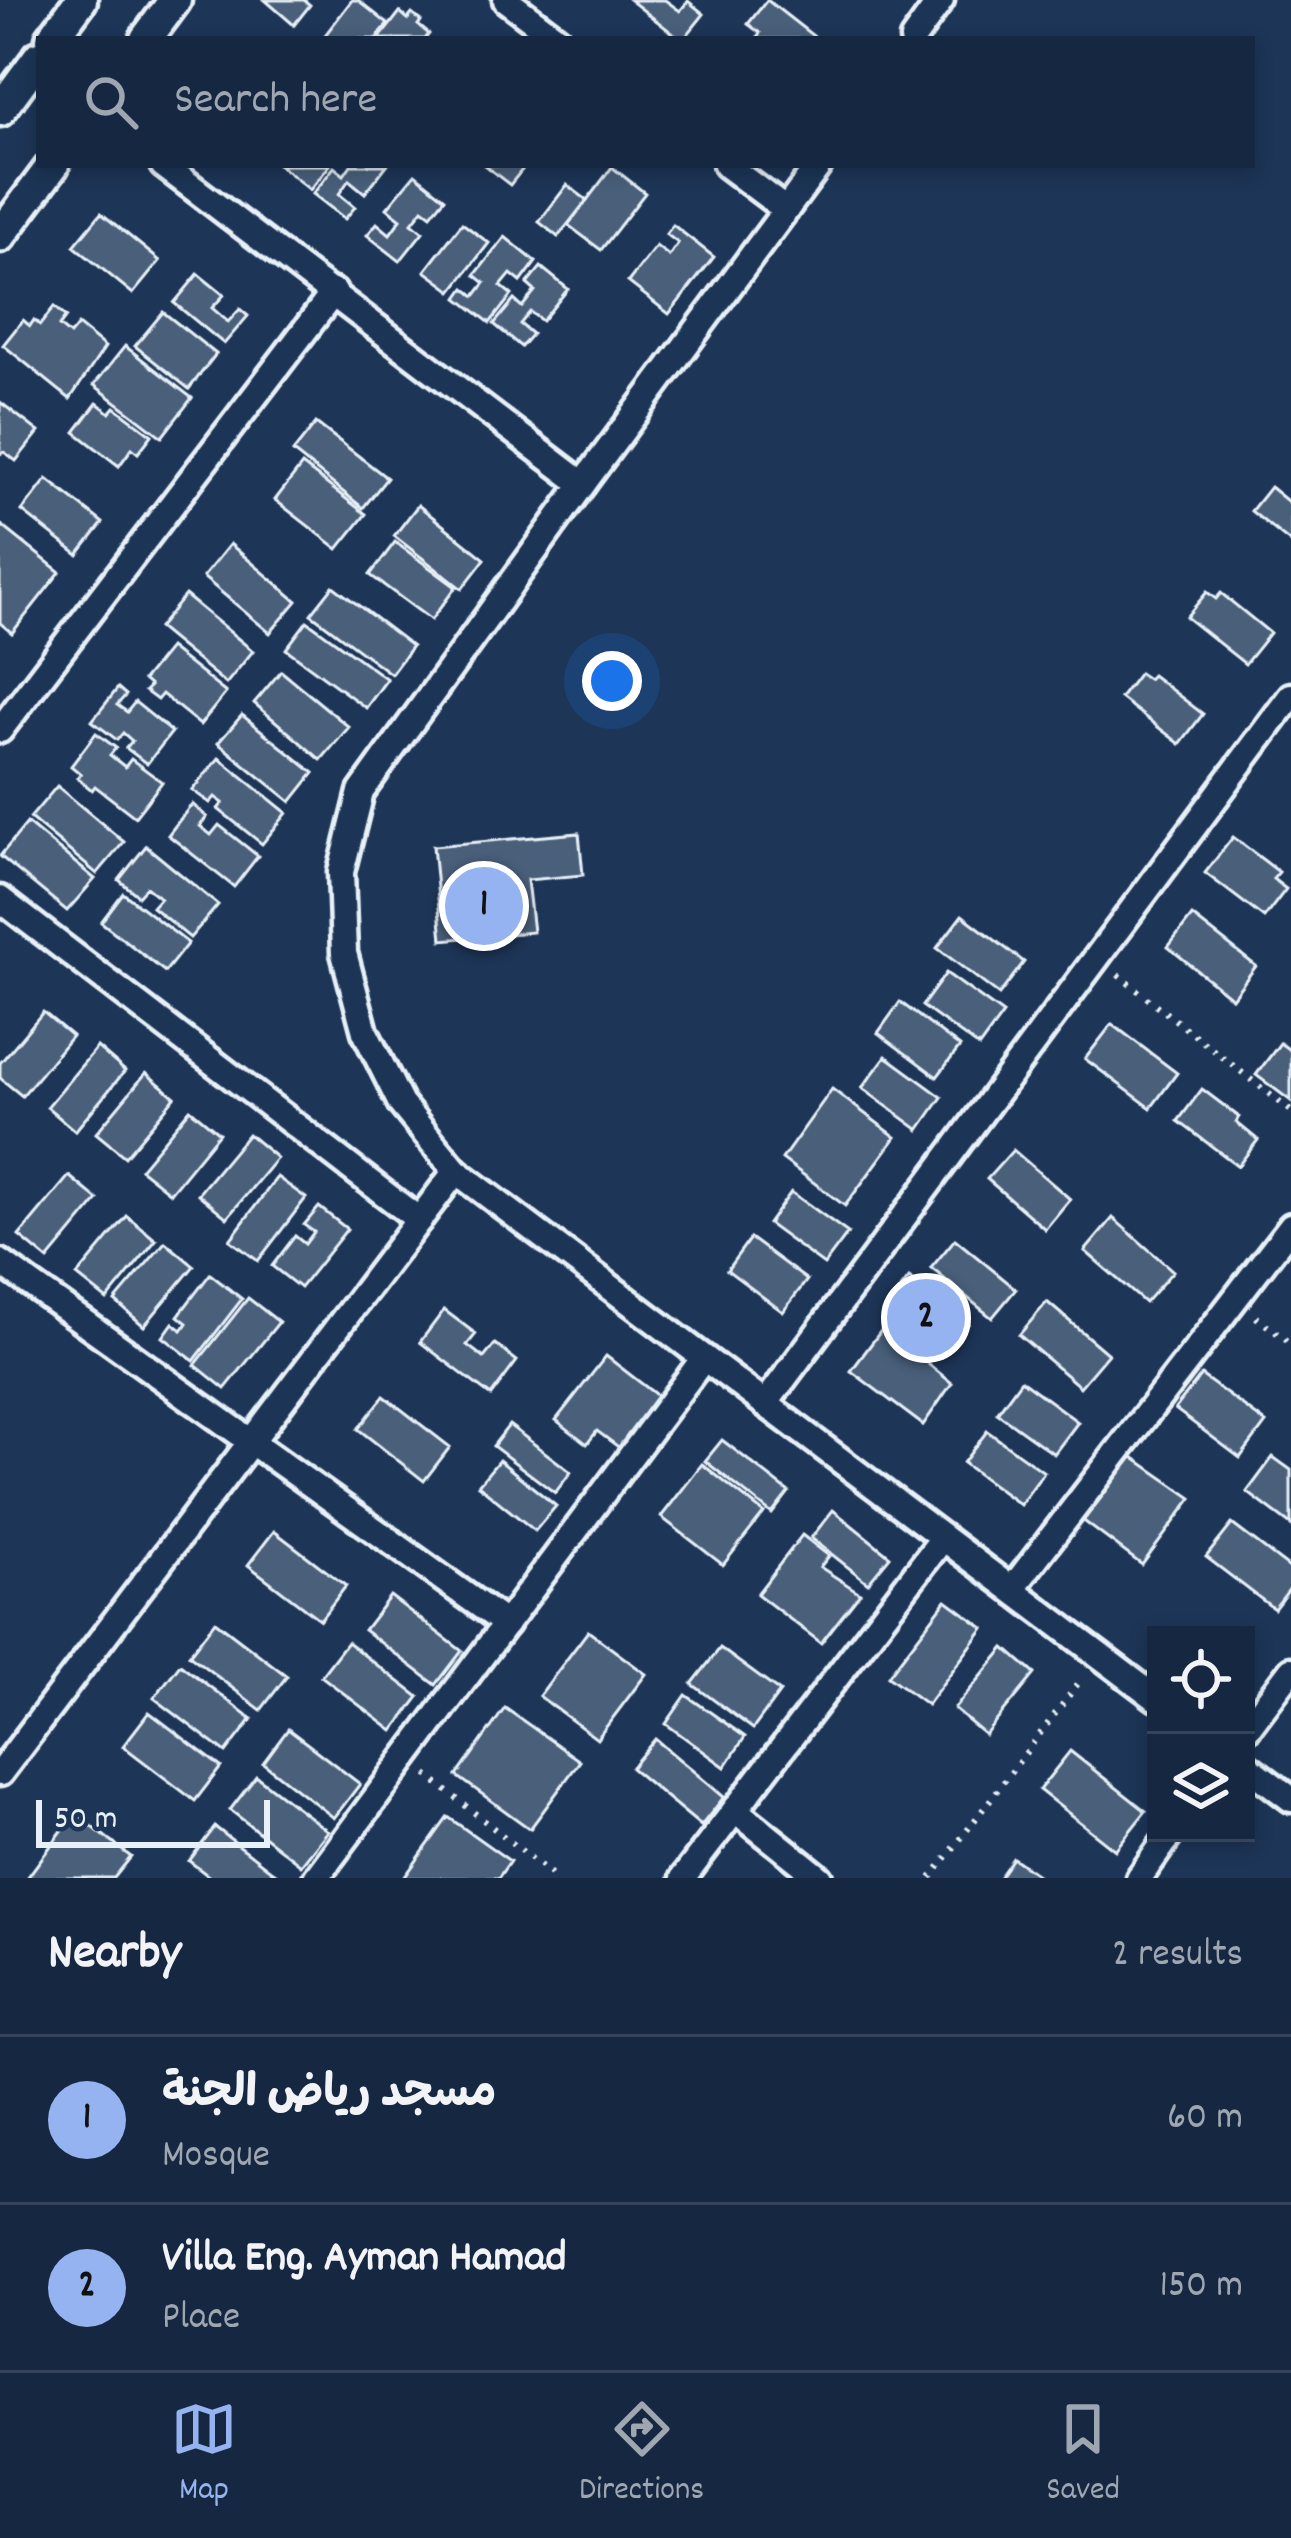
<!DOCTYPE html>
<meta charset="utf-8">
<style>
:root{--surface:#162841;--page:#23344c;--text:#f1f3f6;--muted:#9ea6b1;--line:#35445a;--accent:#95b2f1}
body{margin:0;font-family:Dekko,"Playpen Sans Arabic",sans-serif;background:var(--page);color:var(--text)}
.controls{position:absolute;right:36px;bottom:36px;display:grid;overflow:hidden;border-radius:0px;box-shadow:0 6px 18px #0003}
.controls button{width:108px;height:108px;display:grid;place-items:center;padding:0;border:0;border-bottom:3px solid var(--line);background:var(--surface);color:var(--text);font:60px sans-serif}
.scale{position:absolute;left:36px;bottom:30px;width:234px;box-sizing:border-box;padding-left:12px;border:6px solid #e8f1f8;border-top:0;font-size:33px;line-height:42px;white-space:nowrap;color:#e8f1f8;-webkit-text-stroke:9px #1d3557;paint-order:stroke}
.you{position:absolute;left:612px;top:681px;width:42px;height:42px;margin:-30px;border:9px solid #fff;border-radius:50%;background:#1a73e8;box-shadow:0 0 0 18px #1a73e833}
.badge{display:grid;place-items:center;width:78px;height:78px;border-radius:50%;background:var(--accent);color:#111;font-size:39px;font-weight:700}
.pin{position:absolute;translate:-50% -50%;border:6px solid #fff;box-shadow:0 3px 12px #0006}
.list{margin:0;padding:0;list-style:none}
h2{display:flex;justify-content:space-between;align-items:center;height:156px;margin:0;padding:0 48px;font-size:51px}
h2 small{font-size:39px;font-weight:400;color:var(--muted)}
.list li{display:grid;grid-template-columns:78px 1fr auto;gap:36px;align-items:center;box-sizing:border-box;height:168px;padding:0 48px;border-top:3px solid var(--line)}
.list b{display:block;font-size:45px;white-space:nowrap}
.list p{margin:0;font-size:39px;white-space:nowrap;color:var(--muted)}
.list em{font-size:39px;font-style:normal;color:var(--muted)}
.icon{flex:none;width:66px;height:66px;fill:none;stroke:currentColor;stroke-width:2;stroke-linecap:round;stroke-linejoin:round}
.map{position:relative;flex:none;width:1291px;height:1878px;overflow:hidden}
.search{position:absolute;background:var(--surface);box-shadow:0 6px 18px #0003;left:36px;right:36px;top:36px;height:132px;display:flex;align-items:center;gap:30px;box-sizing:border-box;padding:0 42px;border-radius:0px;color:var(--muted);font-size:45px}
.sheet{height:492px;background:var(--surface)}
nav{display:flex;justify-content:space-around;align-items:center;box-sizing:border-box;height:168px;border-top:3px solid var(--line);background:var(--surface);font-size:33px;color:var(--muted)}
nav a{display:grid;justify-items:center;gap:6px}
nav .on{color:var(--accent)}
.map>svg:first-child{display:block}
</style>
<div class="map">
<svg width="1291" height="1878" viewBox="0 0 1291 1878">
<rect width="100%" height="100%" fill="#1d3557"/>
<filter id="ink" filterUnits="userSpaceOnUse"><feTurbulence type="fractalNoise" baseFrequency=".00833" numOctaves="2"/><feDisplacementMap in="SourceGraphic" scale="24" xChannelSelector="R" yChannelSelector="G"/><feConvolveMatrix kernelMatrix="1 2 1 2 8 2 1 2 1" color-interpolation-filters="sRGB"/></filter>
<g filter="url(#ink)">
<g fill="#495e7a" stroke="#e8f1f8" stroke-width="3">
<path d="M265,0H304L310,5L294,25Z"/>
<path d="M352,0H358L388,24L376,39H322Z"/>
<path d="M630,0H665L680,11L688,1L704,14L684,39H680Z"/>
<path d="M767,0L817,39H757L760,33L748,24Z"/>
<path d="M400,12L408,19L412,14L421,21L418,25L429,34L425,39H379Z"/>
<path d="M279,165H330L310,190Z"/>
<path d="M351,165H387L365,193L349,180L339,194L355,207L345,219L313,194L334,167L344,175Z"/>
<path d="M484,165H526L510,185Z"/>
<path d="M612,167L645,193L601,250L568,225Z"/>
<path d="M415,174L445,198L431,215L423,209L412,223L423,232L400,261L367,235L377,223L390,234L401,219L387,208Z"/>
<path d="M567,185L587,200L558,237L539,222Z"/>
<path d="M101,213L160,261L133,294L74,246Z"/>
<path d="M462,223L489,243L452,291L425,271Z"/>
<path d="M673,225L714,257L669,314L628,282L656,246L669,256L678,243L666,234Z"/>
<path d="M505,237L536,262L521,282L511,274L501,286L512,295L490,323L458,298L465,288L475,296L485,283L475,275Z"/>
<path d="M541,267L568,289L542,321L530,312L520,324L532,334L521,347L494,324L514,300L522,307L535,291L527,284Z"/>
<path d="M198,274L224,295L212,308L228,322L240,309L248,316L224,344L174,303Z"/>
<path d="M54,307L66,317L59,326L70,335L78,325L105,347L70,399L3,345L23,320L30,326L34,320L40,325Z"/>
<path d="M163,312L216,354L189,389L135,346Z"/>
<path d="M125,346L192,398L162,437L94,385Z"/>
<path d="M0,402L39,432L16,461L4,452L0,454Z"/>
<path d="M97,403L110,413L115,407L152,435L138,453L132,448L119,466L75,432Z"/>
<path d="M316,423L387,478L363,508L293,452Z"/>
<path d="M302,465L366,514L338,549L275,500Z"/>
<path d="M47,479L103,523L78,555L22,511Z"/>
<path d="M1270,487L1291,504V543L1251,511Z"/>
<path d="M418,505L485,559L462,589L394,536Z"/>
<path d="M0,524L60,572L12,633L0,623Z"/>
<path d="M395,542L456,587L431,620L370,575Z"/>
<path d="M230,544L297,601L270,633L203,577Z"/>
<path d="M333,586L412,646L391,674L311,614Z"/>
<path d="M1207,592L1216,599L1221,593L1270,633L1245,664L1186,617Z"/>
<path d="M185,595L253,651L226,684L158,628Z"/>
<path d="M307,621L387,679L366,708L286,649Z"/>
<path d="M169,648L226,693L200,725L162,694L157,700L145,691L150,686L143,680Z"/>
<path d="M281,671L349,727L321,760L254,703Z"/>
<path d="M1139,673L1148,679L1152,675L1203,714L1180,744L1120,698Z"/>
<path d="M118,688L126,695L117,705L127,712L135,702L172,732L147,764L126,748L132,741L123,733L117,740L92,721Z"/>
<path d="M242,715L314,773L291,802L218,743Z"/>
<path d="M96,733L116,748L110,755L125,767L131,759L162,782L135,817L95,786L92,790L77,778L81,774L71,766Z"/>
<path d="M219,758L287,813L262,844L218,809L223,803L215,797L210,803L192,790Z"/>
<path d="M57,786L124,842L97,874L30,818Z"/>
<path d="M192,804L207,817L200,826L211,835L219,825L258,856L234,887L168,835Z"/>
<path d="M27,823L95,879L67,911L0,856Z"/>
<path d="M579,833L583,875L527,880L533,932L442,940L433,846Z"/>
<path d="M1233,837L1279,872L1273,879L1286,889L1264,918L1205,873Z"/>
<path d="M146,846L218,905L190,938L152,907L160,898L146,887L138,896L119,880Z"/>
<path d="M123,893L188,943L165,972L101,922Z"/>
<path d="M962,915L1024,962L999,995L937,948Z"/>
<path d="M1192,916L1256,966L1232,998L1168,947Z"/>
<path d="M946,973L1003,1014L979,1047L922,1006Z"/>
<path d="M900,1002L960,1047L937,1077L878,1033Z"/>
<path d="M43,1012L72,1036L22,1096L0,1078V1063Z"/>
<path d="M1112,1024L1177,1073L1151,1108L1085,1059Z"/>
<path d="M1280,1043L1291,1051V1101L1256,1075Z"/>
<path d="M97,1047L125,1071L75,1131L47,1107Z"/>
<path d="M886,1056L942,1097L919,1130L862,1088Z"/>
<path d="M146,1073L175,1097L125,1157L96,1133Z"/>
<path d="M832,1089L896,1137L845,1206L782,1159Z"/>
<path d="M1202,1089L1239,1117L1236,1122L1258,1140L1238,1166L1178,1121Z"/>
<path d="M190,1109L219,1133L170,1193L140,1169Z"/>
<path d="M248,1134L277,1158L227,1218L198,1194Z"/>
<path d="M1013,1150L1070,1199L1045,1229L987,1179Z"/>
<path d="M69,1176L98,1200L48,1260L19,1236Z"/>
<path d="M277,1177L306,1198L258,1261L230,1240Z"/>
<path d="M791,1192L848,1233L824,1265L768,1224Z"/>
<path d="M319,1207L347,1229L300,1288L272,1266L295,1236L305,1244L314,1232L304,1225Z"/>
<path d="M127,1216L156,1240L107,1300L77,1276Z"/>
<path d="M1113,1218L1173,1271L1145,1303L1085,1251Z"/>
<path d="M750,1238L807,1280L783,1312L727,1270Z"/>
<path d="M955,1239L1016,1289L992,1318L931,1268Z"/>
<path d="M165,1242L194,1266L144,1326L115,1301Z"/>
<path d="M210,1274L242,1299L194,1361L163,1337L173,1323L182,1330L187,1323L178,1316Z"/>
<path d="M909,1278L968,1324L948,1351L939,1345L934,1352L883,1312Z"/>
<path d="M248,1298L279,1322L225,1389L195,1365Z"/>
<path d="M1047,1302L1108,1354L1080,1387L1019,1335Z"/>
<path d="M444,1310L476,1334L467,1345L484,1358L495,1344L517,1361L491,1396L420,1342Z"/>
<path d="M883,1328L952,1383L923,1425L851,1371Z"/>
<path d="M606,1356L668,1404L629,1455L597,1431L587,1444L556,1420Z"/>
<path d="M1201,1375L1266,1423L1240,1458L1175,1409Z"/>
<path d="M1021,1380L1078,1422L1054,1454L997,1413Z"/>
<path d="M384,1396L450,1447L424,1481L358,1429Z"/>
<path d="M509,1425L571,1472L555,1493L493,1446Z"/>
<path d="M987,1431L1044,1472L1020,1505L963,1463Z"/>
<path d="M722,1440L789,1492L772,1514L705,1461Z"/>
<path d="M1130,1455L1192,1498L1142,1565L1081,1519Z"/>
<path d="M1273,1457L1291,1470V1525L1247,1492Z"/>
<path d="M499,1460L556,1506L535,1531L478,1485Z"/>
<path d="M702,1464L764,1513L723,1565L661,1517Z"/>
<path d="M833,1510L890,1556L868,1583L811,1538Z"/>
<path d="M1232,1524L1291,1569V1587L1274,1609L1206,1557Z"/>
<path d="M274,1531L346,1586L320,1620L248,1565Z"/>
<path d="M802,1535L829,1556L820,1567L860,1593L821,1643L757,1594Z"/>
<path d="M390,1596L462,1651L436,1685L364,1630Z"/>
<path d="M946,1600L984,1628L927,1705L888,1676Z"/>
<path d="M215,1621L287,1676L261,1710L189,1655Z"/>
<path d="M588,1631L646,1674L597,1739L539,1696Z"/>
<path d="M347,1642L419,1697L393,1731L321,1676Z"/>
<path d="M720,1648L780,1692L753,1729L692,1684Z"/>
<path d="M1005,1648L1035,1674L985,1735L954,1709Z"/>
<path d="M180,1664L252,1719L226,1753L154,1698Z"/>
<path d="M686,1695L745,1737L725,1767L666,1724Z"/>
<path d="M505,1708L580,1761L530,1829L457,1776Z"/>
<path d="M149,1712L221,1767L195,1801L123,1746Z"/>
<path d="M288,1729L360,1784L334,1818L263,1763Z"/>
<path d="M655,1739L724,1797L701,1826L631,1768Z"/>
<path d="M1070,1751L1146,1811L1115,1850L1039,1790Z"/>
<path d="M256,1776L328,1831L301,1865L230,1810Z"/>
<path d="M75,1813L131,1857L114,1878H27Z"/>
<path d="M448,1817L510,1861L498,1878H404Z"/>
<path d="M215,1827L281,1878H211L189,1861Z"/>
<path d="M1013,1858L1042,1878H999Z"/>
</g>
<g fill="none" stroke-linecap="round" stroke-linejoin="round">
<defs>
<g id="minor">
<path d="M506,0L558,39"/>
<path d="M913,39L941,0"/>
<path d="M163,165L583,484"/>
<path d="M726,165L786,210"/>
<path d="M819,165L583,484L361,792L341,872L344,953L365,1032L401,1104L456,1171L1156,1698"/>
<path d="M0,730L334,292"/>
<path d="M0,899L419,1220"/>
<path d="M0,1262L506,1624"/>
<path d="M765,1404L1291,696"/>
<path d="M1012,1589L1291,1226"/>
<path d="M1246,1730L1291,1670"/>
<path d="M1246,1765L1291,1799"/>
<path d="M0,1773L456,1171"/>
<path d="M735,1810L820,1878"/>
<path d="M316,1878L704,1358"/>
<path d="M683,1878L943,1538"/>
<path d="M1139,1878L1171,1833"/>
</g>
<g id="tertiary">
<path d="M52,39L81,0"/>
<path d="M146,39L175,0"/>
<path d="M0,110L39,57"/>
<path d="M0,236L53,165"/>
</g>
</defs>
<use href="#minor" stroke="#e8f1f8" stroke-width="33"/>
<use href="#tertiary" stroke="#e8f1f8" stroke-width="39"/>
<g stroke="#e8f1f8" stroke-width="6" stroke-dasharray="3 9" stroke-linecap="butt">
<path d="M1118,975L1291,1111"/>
<path d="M1256,1317L1291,1344"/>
<path d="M427,1775L556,1878"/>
<path d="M931,1878L1083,1677"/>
</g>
<use href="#minor" stroke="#1d3557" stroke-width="24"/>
<use href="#tertiary" stroke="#1d3557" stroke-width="30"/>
</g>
</g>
</svg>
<div class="controls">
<button><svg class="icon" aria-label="locate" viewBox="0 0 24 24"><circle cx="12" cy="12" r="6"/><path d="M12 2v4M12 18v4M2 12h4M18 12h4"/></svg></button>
<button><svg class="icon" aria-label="layers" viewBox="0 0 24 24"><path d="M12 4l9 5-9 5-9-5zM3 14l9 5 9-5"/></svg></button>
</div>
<div class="scale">50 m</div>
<div class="you"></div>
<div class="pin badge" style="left:484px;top:906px">1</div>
<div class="pin badge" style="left:926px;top:1318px">2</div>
<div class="search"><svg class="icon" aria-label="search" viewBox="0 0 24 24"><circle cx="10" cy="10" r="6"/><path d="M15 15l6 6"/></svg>Search here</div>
</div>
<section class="sheet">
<h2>Nearby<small>2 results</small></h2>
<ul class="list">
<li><span class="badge">1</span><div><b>مسجد رياض الجنة</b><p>Mosque</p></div><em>60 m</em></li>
<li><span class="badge">2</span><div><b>Villa Eng. Ayman Hamad</b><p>Place</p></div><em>150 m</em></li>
</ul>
</section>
<nav>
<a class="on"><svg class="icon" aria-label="map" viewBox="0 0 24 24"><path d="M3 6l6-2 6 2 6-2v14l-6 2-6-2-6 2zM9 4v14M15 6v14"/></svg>Map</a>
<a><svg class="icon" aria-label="directions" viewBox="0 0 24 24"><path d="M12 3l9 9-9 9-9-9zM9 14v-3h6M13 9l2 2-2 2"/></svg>Directions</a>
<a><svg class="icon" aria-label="saved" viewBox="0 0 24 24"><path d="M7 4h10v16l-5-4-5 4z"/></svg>Saved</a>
</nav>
